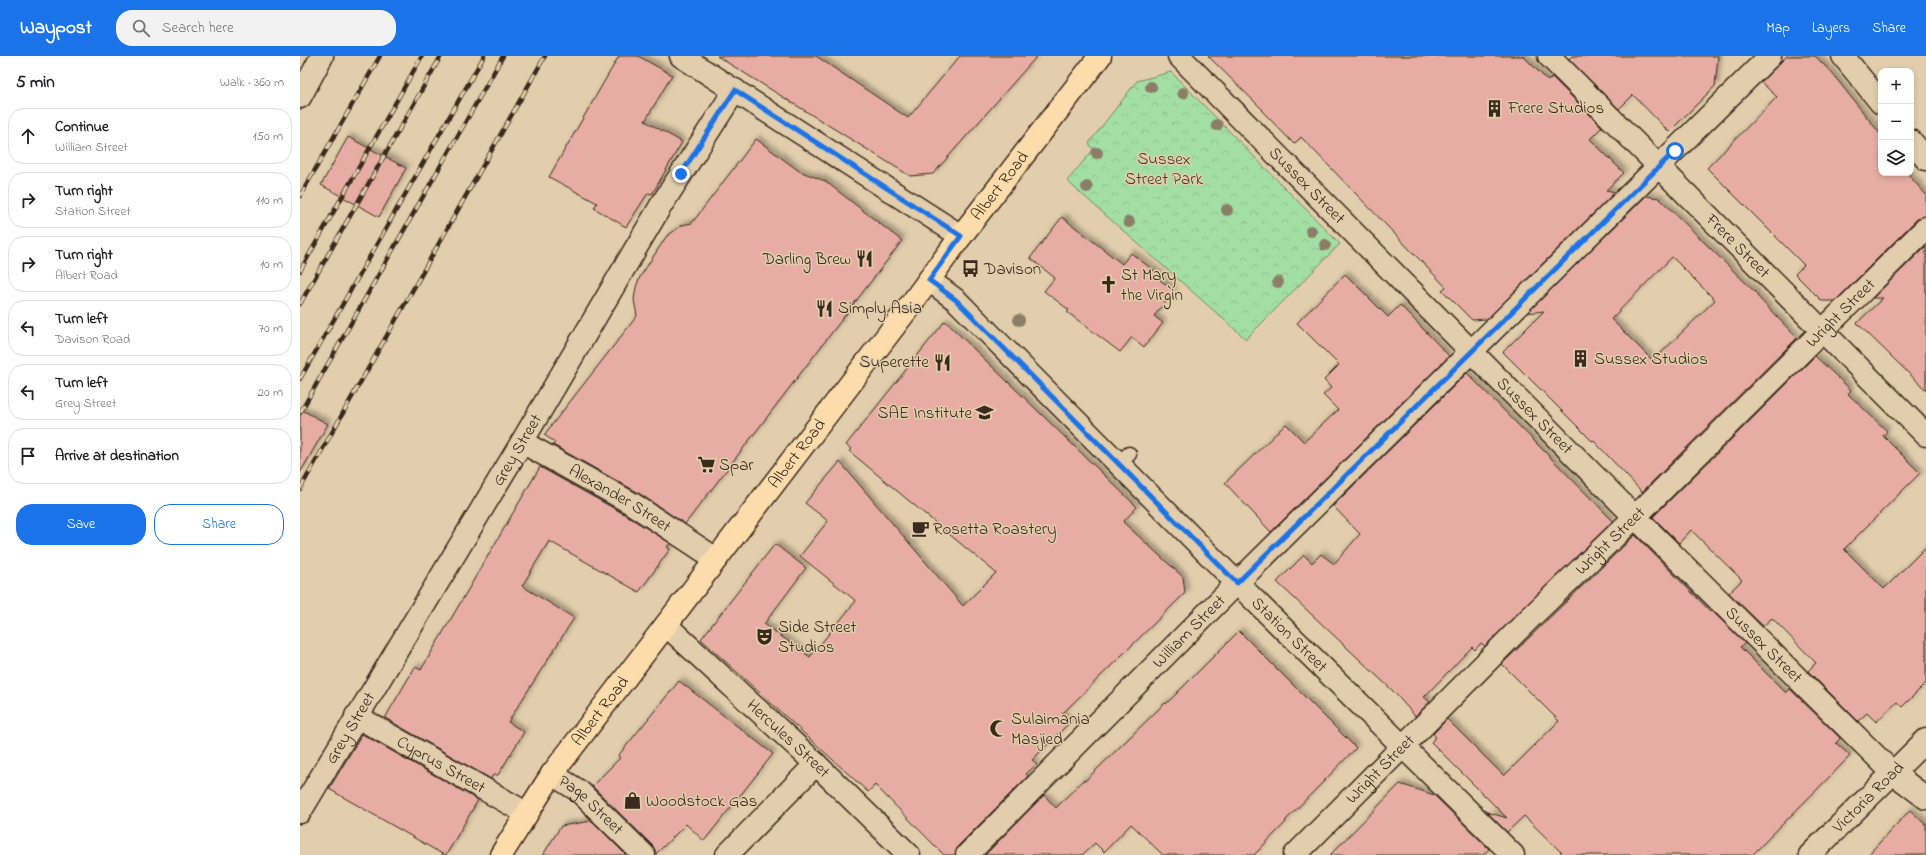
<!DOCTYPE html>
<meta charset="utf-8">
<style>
:root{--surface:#fff;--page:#f2f2f2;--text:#202124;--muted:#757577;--line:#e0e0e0;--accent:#1a73e8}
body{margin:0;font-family:"Indie Flower",sans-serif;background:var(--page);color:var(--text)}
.controls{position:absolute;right:12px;top:12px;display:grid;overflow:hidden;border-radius:8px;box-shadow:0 2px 6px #0003}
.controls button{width:36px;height:36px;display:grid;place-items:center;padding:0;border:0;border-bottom:1px solid var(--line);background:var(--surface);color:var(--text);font:20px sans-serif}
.stop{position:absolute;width:12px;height:12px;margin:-9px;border:3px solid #1a73e8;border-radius:50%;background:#fff}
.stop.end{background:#1a73e8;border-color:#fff;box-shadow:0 1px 4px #0008}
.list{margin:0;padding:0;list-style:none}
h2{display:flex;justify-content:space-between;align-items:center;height:52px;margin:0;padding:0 16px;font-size:17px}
h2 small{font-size:13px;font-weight:400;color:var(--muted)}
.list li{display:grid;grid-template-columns:26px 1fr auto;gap:12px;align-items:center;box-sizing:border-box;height:56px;margin:0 8px 8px;padding:0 8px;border:1px solid var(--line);border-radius:16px}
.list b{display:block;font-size:15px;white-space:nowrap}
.list p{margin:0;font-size:13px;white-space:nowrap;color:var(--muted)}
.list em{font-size:13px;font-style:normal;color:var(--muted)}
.actions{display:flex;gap:8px;padding:12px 16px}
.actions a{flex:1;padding:9px 0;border:1px solid var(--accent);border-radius:16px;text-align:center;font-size:14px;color:var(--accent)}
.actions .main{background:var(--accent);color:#fff}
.icon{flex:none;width:22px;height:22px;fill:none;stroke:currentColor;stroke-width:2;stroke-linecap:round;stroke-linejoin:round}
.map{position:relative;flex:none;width:1626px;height:799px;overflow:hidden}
header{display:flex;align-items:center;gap:24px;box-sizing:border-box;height:56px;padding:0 20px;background:var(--accent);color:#fff}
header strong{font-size:19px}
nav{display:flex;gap:22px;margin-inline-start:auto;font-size:14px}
.search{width:280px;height:36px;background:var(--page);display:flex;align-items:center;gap:10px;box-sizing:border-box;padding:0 14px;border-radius:16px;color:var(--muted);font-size:15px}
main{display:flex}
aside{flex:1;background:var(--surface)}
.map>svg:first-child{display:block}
</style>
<header>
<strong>Waypost</strong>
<div class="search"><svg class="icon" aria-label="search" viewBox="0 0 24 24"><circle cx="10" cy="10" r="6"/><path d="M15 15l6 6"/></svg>Search here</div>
<nav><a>Map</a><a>Layers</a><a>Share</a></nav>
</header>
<main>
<aside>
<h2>5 min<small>Walk · 360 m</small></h2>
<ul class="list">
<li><svg class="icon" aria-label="ahead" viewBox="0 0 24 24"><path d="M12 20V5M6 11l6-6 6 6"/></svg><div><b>Continue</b><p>William Street</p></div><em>150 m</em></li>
<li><svg class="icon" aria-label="right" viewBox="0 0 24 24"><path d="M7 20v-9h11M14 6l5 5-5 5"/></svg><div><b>Turn right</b><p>Station Street</p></div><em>110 m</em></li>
<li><svg class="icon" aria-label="right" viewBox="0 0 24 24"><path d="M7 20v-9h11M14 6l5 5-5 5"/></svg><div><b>Turn right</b><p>Albert Road</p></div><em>10 m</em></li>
<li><svg class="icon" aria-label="left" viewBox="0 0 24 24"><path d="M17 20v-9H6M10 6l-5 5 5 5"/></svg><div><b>Turn left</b><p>Davison Road</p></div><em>70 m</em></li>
<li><svg class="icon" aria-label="left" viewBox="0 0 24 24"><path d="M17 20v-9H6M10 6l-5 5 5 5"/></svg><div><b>Turn left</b><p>Grey Street</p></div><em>20 m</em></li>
<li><svg class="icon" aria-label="arrive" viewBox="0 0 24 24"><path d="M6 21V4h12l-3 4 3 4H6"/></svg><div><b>Arrive at destination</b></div></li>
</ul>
<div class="actions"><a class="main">Save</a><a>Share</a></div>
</aside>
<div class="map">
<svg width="1626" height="799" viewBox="0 0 1626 799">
<defs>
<pattern id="park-crowns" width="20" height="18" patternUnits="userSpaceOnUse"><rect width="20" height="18" fill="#a3dfa5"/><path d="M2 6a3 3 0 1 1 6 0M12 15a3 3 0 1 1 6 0" fill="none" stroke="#8dc08e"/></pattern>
<filter id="shadow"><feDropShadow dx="3.5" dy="-3.5" stdDeviation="2" flood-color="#0004"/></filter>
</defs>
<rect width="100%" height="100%" fill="#e2ceac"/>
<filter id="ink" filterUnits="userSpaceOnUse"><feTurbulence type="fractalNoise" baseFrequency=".025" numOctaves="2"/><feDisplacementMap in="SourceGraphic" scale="8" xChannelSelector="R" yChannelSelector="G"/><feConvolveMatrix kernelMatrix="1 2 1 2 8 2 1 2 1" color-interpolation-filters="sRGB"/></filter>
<g filter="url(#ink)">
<path fill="url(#park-crowns)" stroke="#6f8462" d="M871,16L1040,188L946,283L767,125L793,94L789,87L837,25Z"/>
<g fill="#e7ada4" stroke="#3b2a1e" fill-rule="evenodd" filter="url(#shadow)">
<path d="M319,0H338L372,19L345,65L382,86L352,138L348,137L326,171L294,152L297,147L249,121Z"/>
<path d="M417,0H516L608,62L660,0H737L633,118L610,120Z"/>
<path d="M908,0H1223L1248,25L1252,21L1302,71L1290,83L1324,117L1306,134L1315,136L1187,263L1172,264L1142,234L1146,231L1001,81L994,88L962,55L963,54Z"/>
<path d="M1272,0H1418L1415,30L1369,76L1333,39L1319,53L1269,3Z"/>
<path d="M1487,0H1515L1531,16L1581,79V117H1607L1626,139V160L1617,163L1535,245H1522L1495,218L1504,209L1407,112L1477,41L1461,26Z"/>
<path d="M48,81L106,112L79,161L21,129Z"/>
<path d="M456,83L499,115L525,125L602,185L385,468L337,436L253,389L255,386L244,379L337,260L334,244L336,231L340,221L366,181L382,169L392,167Z"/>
<path d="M1346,140L1359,142L1458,239L1457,240L1497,282L1342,436L1293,384L1292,385L1203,296L1244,255L1227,257ZM1372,201L1415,244L1353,305L1311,263Z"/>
<path d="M762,161L822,208L831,197L862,221L860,224L874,235L854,260L863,267L844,291L832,281L820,296L767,256L769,254L744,235L755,222L730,202Z"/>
<path d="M1626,190V334L1557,267L1583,242H1573Z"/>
<path d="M1045,218L1088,261L1100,249L1149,300L971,476L925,427L986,368L1004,386L1038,354L1023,339L1031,332L1024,324L1039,309L997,267Z"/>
<path d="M645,265L837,451L823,466L883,521L885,537L762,658L770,666L732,704L737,708L726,718L728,720L658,790L655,799H644L575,729L568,736L401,583L475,488L506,512L464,568L510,601L556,545L500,500L528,465L505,447L540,406L663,550L696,517L549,395L551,393L546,389Z"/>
<path d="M1515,300L1551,334L1548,338L1587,375L1583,380L1620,417L1544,493L1584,533L1626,491V627L1602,651L1597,646L1576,666L1567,657L1558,665L1508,615L1516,607L1472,562L1463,570L1429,537L1442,524L1391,474L1379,487L1353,461Z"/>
<path d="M1167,317L1313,465L1185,590L1181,587L1175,594L1172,591L1124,641L1130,646L1115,660L1093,635L977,526L1004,499L1012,507L1021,498L1034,508L1060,478L1033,450Z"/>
<path d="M0,353L28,368L0,417Z"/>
<path d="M240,411L324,458L370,487L367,491L370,493L339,536L249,485L222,530L274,562L208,666L224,676L198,719H193L191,723L85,662L115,611L121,614Z"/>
<path d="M1335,479L1410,555L1411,554L1445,587L1440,591L1486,637L1490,633L1540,682L1536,687L1550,700L1452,799H1264L1224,760L1207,776L1187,756L1207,762L1131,686L1136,681L1133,678L1147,663L1204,720L1259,665L1202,608Z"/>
<path d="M939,575L1056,692L985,765L986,766L954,799H863L831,768L804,796L795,787L782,799H685L744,739L756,752L783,724L785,725L865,647L866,648Z"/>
<path d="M379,625L473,698L404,785L386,768L356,798L353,790L292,730L320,702L318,700Z"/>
<path d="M62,678L178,744L146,799H144L29,733Z"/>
<path d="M1100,728L1134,739L1189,793L1183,799H1030Z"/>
<path d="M1610,754L1626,769V799H1568Z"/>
<path d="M292,765L326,799H243L261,770Z"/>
</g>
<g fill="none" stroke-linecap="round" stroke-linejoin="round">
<defs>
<path id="service" d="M818,408L829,398"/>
<g id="minor">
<path d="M381,0L661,180"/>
<path id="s1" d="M879,0L1335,461L1593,717L1626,742"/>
<path id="s2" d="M1249,0L1626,379"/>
<path d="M1543,0L1581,47"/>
<path d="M0,41L22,0"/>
<path d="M1611,85L1626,103"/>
<path id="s3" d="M629,224L656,244L937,527L1213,799"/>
<path id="s4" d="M222,386L331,447L416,503"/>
<path id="s5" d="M366,569L516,708L609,799"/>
<path id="s6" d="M56,660L226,757"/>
<path id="s7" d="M252,718L279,735L344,799"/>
<path id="s8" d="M0,756L222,386L360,151L435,34"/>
<path d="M427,799L516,708"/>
<path id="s9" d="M667,799L937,527L1470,0"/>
<path id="s10" d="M995,799L1231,561L1335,461L1626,172"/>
</g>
<g id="secondary">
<path id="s11" d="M1510,799L1626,684"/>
</g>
<g id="primary">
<path id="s12" d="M201,799L252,718L609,251L661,180L800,0"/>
</g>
</defs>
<use href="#service" stroke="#3b2a1e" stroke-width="17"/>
<use href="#minor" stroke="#3b2a1e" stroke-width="25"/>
<use href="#secondary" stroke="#3b2a1e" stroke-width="25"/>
<use href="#primary" stroke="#3b2a1e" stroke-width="25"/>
<use href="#service" stroke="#e2ceac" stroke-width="14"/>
<use href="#minor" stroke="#e2ceac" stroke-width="22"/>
<use href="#secondary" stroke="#e2ceac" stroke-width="22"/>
<use href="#primary" stroke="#fddcac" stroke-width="22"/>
<defs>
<g id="rail">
<path d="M0,140L80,0"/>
<path d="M0,215L122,0"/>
<path d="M0,248L141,0"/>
<path d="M0,323L184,0"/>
<path d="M0,357L203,0"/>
<path d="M0,433L245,0"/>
</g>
</defs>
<use href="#rail" stroke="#3b2a1e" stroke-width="4.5"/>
<use href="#rail" stroke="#e2ceac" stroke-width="3" stroke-dasharray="9" stroke-linecap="butt"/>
</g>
<g fill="#8c7e66">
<circle cx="851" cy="31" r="6"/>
<circle cx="883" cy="37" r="6"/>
<circle cx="917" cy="69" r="6"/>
<circle cx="797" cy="97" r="6"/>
<circle cx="787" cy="131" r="6"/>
<circle cx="927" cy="154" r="6"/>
<circle cx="829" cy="166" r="6"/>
<circle cx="1011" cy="175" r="6"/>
<circle cx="1025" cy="189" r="6"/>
<circle cx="978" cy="226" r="6"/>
<circle cx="719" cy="264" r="6"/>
</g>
</g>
<g fill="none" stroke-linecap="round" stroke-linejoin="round" filter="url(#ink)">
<path stroke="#1a73e8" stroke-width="5" d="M381,118L435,34L661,180L629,224L656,244L937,527L1375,95"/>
</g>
<defs>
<symbol id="building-bare" viewBox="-9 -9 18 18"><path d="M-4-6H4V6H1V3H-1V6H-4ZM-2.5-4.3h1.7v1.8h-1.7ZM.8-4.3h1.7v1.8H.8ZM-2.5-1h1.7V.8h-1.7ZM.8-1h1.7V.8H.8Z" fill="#3b2a1e" stroke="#e2ceac" stroke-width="2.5" paint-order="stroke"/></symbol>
<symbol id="restaurant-bare" viewBox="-9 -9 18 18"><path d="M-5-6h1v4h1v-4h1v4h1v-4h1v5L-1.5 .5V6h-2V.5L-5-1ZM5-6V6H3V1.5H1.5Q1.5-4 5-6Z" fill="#3b2a1e" stroke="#e2ceac" stroke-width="2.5" paint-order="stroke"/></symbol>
<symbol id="bus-bare" viewBox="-9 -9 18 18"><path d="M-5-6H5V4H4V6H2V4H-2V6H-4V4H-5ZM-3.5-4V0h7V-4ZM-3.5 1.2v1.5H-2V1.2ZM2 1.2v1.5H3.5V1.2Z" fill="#3b2a1e" stroke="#e2ceac" stroke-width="2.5" paint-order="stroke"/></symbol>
<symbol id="church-bare" viewBox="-9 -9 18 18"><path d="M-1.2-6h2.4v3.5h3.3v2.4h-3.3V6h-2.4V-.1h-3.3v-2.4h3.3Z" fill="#3b2a1e" stroke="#e2ceac" stroke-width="2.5" paint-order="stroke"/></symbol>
<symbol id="university-bare" viewBox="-9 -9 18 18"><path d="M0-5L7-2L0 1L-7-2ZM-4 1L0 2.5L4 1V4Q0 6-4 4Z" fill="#3b2a1e" stroke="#e2ceac" stroke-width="2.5" paint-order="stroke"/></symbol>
<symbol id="supermarket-bare" viewBox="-9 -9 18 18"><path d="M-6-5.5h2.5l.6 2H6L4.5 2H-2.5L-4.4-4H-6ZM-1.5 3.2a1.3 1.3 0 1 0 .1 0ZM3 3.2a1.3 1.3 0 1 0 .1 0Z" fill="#3b2a1e" stroke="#e2ceac" stroke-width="2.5" paint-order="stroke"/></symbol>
<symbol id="cafe-bare" viewBox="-9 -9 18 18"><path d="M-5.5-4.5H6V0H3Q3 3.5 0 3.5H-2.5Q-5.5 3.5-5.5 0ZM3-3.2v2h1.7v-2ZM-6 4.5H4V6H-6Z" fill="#3b2a1e" stroke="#e2ceac" stroke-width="2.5" paint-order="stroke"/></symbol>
<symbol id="theatre-bare" viewBox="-9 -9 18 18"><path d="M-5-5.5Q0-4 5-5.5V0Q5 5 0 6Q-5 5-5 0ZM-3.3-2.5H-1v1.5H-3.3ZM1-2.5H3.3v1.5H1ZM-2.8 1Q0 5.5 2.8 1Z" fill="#3b2a1e" stroke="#e2ceac" stroke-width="2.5" paint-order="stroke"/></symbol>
<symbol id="mosque-bare" viewBox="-9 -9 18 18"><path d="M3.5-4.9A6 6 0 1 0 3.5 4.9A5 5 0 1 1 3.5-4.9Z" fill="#3b2a1e" stroke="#e2ceac" stroke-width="2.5" paint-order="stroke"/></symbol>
<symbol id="shop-bare" viewBox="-9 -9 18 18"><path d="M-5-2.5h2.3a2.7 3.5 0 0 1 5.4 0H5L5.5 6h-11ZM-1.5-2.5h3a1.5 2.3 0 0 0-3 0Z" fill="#3b2a1e" stroke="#e2ceac" stroke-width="2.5" paint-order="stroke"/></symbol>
</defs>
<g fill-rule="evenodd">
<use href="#building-bare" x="1182" y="40" width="25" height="25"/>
<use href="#restaurant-bare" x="552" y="190" width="25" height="25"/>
<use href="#bus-bare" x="658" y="200" width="25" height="25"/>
<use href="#church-bare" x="796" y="216" width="25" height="25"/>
<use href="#restaurant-bare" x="512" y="240" width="25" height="25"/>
<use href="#building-bare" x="1268" y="290" width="25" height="25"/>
<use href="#restaurant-bare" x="630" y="294" width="25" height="25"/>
<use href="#university-bare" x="672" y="344" width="25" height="25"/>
<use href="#supermarket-bare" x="394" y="396" width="25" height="25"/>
<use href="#cafe-bare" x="608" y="460" width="25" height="25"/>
<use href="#theatre-bare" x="452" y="568" width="25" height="25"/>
<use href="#mosque-bare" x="686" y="660" width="25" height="25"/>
<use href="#shop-bare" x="320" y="732" width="25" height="25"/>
</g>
<g text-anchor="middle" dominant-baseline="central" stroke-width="3" stroke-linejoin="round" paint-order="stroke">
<g font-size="17" fill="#3b2a1e" stroke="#e2ceac" text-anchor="start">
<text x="1208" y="52">Frere Studios</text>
<text x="551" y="203" text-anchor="end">Darling Brew</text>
<text x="684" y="213">Davison</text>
<text x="821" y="219">St Mary<tspan x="821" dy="20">the Virgin</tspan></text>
<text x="538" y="252">Simply Asia</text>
<text x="1294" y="303">Sussex Studios</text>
<text x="629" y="306" text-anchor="end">Superette</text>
<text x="672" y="357" text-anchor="end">SAE Institute</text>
<text x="419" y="409">Spar</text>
<text x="633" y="473">Rosetta Roastery</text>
<text x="478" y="571">Side Street<tspan x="478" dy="20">Studios</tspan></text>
<text x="711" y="663">Sulaimania<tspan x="711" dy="20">Masjied</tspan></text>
<text x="346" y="745">Woodstock Gas</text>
</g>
<g font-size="17" fill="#453c2c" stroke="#e2ceac">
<text x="864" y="103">Sussex<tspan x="864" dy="20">Street Park</tspan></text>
</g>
<g font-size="17" fill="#3b2a1e" stroke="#e2ceac">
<text stroke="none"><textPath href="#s12" startOffset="835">Albert Road</textPath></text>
<text stroke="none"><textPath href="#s1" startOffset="182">Sussex Street</textPath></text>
<text stroke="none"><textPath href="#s2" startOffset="268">Frere Street</textPath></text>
<text stroke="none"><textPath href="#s10" startOffset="769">Wright Street</textPath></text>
<text stroke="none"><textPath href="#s1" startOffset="506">Sussex Street</textPath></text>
<text stroke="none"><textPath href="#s8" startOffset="422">Grey Street</textPath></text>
<text stroke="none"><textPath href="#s12" startOffset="499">Albert Road</textPath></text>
<text stroke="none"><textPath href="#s4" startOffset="113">Alexander Street</textPath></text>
<text stroke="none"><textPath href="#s10" startOffset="445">Wright Street</textPath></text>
<text stroke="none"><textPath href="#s9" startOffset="315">William Street</textPath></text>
<text stroke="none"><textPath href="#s3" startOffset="506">Station Street</textPath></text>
<text stroke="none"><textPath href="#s1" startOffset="830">Sussex Street</textPath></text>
<text stroke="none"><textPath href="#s12" startOffset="175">Albert Road</textPath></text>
<text stroke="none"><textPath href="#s8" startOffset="98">Grey Street</textPath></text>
<text stroke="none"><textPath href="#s5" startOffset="167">Hercules Street</textPath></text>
<text stroke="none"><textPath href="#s6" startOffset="98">Cyprus Street</textPath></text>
<text stroke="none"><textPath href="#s10" startOffset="121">Wright Street</textPath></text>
<text stroke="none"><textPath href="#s11" startOffset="82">Victoria Road</textPath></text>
<text stroke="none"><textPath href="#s7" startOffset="50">Page Street</textPath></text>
</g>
</g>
</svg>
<div class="controls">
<button>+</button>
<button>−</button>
<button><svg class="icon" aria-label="layers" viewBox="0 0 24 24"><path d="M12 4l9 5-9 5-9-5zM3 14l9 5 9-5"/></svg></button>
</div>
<div class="stop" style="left:1375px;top:95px"></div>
<div class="stop end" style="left:381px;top:118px"></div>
</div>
</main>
